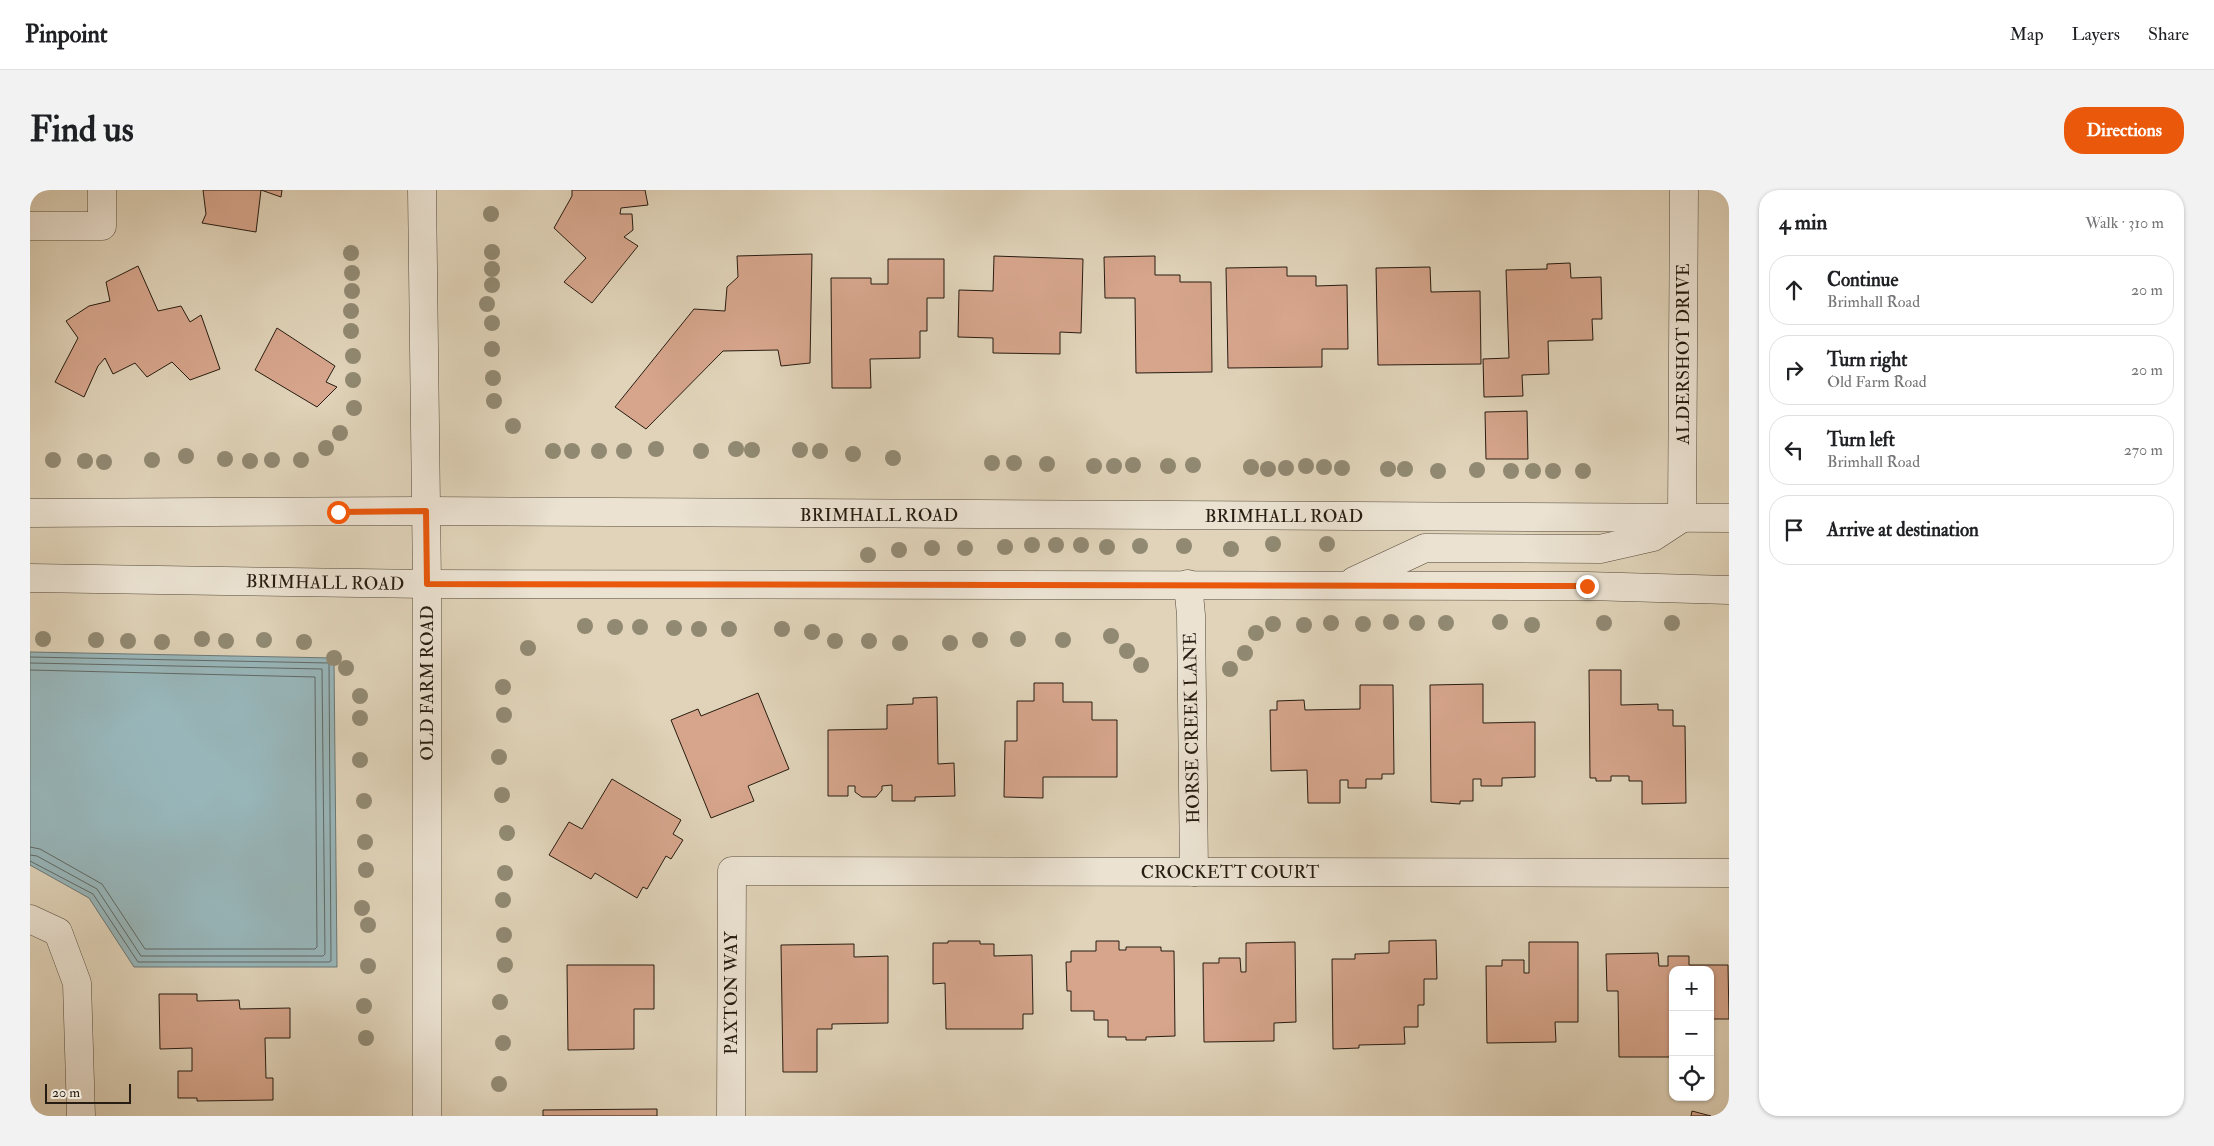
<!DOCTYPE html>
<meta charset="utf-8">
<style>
:root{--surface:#fff;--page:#f2f2f2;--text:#202124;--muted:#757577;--line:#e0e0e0;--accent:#ea580c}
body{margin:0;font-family:"IM FELL Double Pica",serif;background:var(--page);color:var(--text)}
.controls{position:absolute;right:15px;bottom:15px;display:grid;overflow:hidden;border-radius:10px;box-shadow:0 1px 4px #0004}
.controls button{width:45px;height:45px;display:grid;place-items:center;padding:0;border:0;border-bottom:1px solid var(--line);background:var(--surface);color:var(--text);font:25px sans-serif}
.scale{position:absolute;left:15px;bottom:12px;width:86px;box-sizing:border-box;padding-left:5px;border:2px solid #271c11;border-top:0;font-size:14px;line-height:18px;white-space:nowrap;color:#271c11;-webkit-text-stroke:4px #ebe2d2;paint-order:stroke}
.stop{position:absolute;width:15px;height:15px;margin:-11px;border:4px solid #ea580c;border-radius:50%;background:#fff}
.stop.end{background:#ea580c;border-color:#fff;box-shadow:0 1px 5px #0008}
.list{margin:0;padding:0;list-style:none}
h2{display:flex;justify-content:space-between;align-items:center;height:65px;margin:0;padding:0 20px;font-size:21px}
h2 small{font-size:16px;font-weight:400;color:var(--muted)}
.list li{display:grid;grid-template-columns:32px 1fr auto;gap:15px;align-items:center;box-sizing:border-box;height:70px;margin:0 10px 10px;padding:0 10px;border:1px solid var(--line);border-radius:20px}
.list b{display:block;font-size:19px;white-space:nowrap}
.list p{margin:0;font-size:16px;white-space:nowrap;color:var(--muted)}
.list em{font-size:16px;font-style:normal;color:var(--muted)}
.icon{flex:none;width:28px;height:28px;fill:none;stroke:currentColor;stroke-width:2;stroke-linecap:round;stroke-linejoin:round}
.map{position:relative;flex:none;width:1699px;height:926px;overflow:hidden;border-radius:20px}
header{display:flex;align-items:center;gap:30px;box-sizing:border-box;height:70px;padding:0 25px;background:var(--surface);border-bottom:1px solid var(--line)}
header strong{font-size:24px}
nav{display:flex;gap:28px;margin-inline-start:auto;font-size:18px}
.intro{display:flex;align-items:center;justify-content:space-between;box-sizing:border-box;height:120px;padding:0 30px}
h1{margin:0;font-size:35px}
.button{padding:12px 22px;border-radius:20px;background:var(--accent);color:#fff;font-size:18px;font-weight:700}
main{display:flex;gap:30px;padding:0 30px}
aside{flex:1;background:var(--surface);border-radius:20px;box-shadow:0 1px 4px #0004}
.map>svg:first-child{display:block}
</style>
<header>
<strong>Pinpoint</strong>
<nav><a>Map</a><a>Layers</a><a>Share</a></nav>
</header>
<div class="intro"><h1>Find us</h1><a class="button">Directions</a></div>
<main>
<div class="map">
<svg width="1699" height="926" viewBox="0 0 1699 926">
<rect width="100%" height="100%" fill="#e0d3b9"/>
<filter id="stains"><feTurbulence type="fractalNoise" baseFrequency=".004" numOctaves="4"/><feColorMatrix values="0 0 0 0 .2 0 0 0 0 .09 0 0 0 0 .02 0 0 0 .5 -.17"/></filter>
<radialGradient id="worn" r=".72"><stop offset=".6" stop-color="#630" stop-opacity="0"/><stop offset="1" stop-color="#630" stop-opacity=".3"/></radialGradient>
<path fill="#98b6ba" stroke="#6b7876" d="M0,462L304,468L307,777H104L59,708L0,675Z"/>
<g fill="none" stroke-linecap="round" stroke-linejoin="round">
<g stroke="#606966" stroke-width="1">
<path d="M0,467L299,473L301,771L299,772H108L63,704L0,671"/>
<path d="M0,473L292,479L295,764L293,766H111L67,699L7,666L0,665"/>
<path d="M0,480L285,487L287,757L285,759H115L72,694L10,659L0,657"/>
</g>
</g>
<g fill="#d6a58c" stroke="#271c11">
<path d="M173,0H252L251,7L231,0L226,42L172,33L176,24Z"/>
<path d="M542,0H615L618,15L591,18L590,24H602L603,40L594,47L608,56L562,113L534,92L556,68L524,38L542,6Z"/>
<path d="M782,64L780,173L751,176L748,160L693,161L616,239L585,217L664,119L695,121L697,97L708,87L707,66Z"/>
<path d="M964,66L1053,69L1051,143L1030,142V164L963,163V148L928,147L929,100L963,101Z"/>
<path d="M1125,66V85H1150V92H1181L1182,182L1106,183L1105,108H1075L1074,67Z"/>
<path d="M858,69H914V108H897V141H890V168L840,169L841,198H802L801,88H841V94H858Z"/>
<path d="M1540,73L1541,88L1571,87L1572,129H1562L1563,150L1518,151L1519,184L1492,185L1493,206L1454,207L1453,169L1479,168L1476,80L1517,79V74Z"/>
<path d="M108,76L128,121L151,116L160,132L171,125L190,179L160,190L142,172L117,187L105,173L83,184L75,168L68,176L54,207L25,192L48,148L36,131L59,116L80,111L76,92Z"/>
<path d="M1257,77V86H1286V96L1317,95L1318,159H1292V177L1198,178L1196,78Z"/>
<path d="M1400,77L1401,102L1450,101L1451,174L1348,175L1346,78Z"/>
<path d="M247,138L305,176L296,192L307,197L287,217L225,180Z"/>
<path d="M1497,221L1498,269H1456L1455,222Z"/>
<path d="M1559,480H1591V515L1628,514V520H1643V536H1655L1656,613L1612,614V591H1599V586H1581V591H1566V588H1560Z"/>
<path d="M1004,493H1033V512H1062V530H1087V587H1013V608L974,607L975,551H987V511H1004Z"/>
<path d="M1453,494V533L1505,532V587L1472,588V596H1451V589H1443V611H1430V614L1401,612L1400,495Z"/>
<path d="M1330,495H1363L1364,584H1352V589H1336V598H1318V590H1310V613H1278L1277,580L1241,581L1240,520H1247V511L1274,510L1275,520L1330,519Z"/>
<path d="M728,503L759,579L718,596L724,611L681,628L641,530L668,519L671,526Z"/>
<path d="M907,507L908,574L924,573L925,606L885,607V611H862V595L852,596V600L846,607H832L825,602V596H818V606H798V540L857,539V515L883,514V508Z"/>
<path d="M582,589L651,630L643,644L653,650L641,669L636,666L617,699L613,697L607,708L565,683L561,689L519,665L539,632L552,639Z"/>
<path d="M1406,750L1407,789H1394V815H1388V837H1374L1375,854L1329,855V858L1303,859L1302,769H1325V764L1359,763V751Z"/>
<path d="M918,751H950V754H964V766L1002,765L1003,824H993V839H916L915,793L903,794V753H918Z"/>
<path d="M1066,751H1089V760H1096V757H1131V761H1144L1145,846L1116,847V850H1096V847H1078V830H1064V821H1041V801H1037L1036,772H1041V761H1066Z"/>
<path d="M1265,752L1266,832L1244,833V851L1174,852L1173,773H1189V768H1210L1211,782H1216V753Z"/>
<path d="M1499,752H1548V832H1525L1526,852L1457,853L1456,776H1472V770H1494V783H1499Z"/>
<path d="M824,754V767L858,766V833L802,834V839H787V882H753L751,755Z"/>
<path d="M1628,763L1629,776H1638V766H1659V775H1698L1699,829H1680V780H1643L1642,867H1589L1588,801H1577L1576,764Z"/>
<path d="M537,775H624V819H604V859L538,860Z"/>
<path d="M129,804H167V811L209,810L210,819L260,818V848H235L236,888H243V910L167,911V908H148V881H162V858L130,859Z"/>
<path d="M627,919V926H513V920Z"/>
<path d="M1662,921L1681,926H1661Z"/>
</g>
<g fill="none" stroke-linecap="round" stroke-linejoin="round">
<defs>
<g id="minor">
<path d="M392,0L397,394V926"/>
<path d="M0,36H72V0"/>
<path d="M0,323L396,321L1699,328"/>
<path d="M0,388L397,394L1557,396L1699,400"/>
<path d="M1324,391L1395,358L1570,359L1623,347L1652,328L1654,0"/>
<path d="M1158,394L1161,425L1164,682"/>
<path d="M0,729L28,742L47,793L51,926"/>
<path d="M701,926L702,681L1699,683"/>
</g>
</defs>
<use href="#minor" stroke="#554a3b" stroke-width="29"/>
<use href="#minor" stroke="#ebe2d2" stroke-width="28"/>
</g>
<g fill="#918972">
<circle cx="461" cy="24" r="8"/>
<circle cx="462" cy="62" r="8"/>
<circle cx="321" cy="63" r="8"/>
<circle cx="462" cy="79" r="8"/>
<circle cx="322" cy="83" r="8"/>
<circle cx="462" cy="95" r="8"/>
<circle cx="322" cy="101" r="8"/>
<circle cx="457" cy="114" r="8"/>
<circle cx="321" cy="121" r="8"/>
<circle cx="462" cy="133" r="8"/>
<circle cx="321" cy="141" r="8"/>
<circle cx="462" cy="159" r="8"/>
<circle cx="323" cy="166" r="8"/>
<circle cx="463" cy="188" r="8"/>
<circle cx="323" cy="190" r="8"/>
<circle cx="464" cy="211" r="8"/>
<circle cx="324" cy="218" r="8"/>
<circle cx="483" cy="236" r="8"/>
<circle cx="310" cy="243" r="8"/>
<circle cx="296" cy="258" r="8"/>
<circle cx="626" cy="259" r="8"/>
<circle cx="706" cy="259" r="8"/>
<circle cx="722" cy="260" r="8"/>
<circle cx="770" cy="260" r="8"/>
<circle cx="523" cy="261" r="8"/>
<circle cx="542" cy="261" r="8"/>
<circle cx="569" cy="261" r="8"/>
<circle cx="594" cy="261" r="8"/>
<circle cx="671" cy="261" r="8"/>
<circle cx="790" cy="261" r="8"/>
<circle cx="823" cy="264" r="8"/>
<circle cx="156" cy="266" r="8"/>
<circle cx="863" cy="268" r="8"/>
<circle cx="195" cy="269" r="8"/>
<circle cx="23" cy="270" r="8"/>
<circle cx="122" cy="270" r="8"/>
<circle cx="242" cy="270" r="8"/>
<circle cx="271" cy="270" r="8"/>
<circle cx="55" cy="271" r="8"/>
<circle cx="220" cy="271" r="8"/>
<circle cx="74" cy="272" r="8"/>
<circle cx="962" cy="273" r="8"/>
<circle cx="984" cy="273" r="8"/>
<circle cx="1017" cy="274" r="8"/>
<circle cx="1103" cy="275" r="8"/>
<circle cx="1163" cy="275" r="8"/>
<circle cx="1064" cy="276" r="8"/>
<circle cx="1084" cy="276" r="8"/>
<circle cx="1138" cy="276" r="8"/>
<circle cx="1276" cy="276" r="8"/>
<circle cx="1221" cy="277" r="8"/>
<circle cx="1294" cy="277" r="8"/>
<circle cx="1256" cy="278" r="8"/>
<circle cx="1312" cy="278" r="8"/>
<circle cx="1238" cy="279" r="8"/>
<circle cx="1358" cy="279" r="8"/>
<circle cx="1375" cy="279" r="8"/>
<circle cx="1447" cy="280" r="8"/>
<circle cx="1408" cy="281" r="8"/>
<circle cx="1481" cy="281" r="8"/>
<circle cx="1503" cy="281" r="8"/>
<circle cx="1523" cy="281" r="8"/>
<circle cx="1553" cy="281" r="8"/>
<circle cx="1243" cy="354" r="8"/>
<circle cx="1297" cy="354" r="8"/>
<circle cx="1002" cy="355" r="8"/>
<circle cx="1026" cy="355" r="8"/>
<circle cx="1051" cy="355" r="8"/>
<circle cx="1110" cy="356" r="8"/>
<circle cx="1154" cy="356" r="8"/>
<circle cx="975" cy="357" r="8"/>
<circle cx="1077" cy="357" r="8"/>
<circle cx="902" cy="358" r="8"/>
<circle cx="935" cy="358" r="8"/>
<circle cx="1201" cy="359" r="8"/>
<circle cx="869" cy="360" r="8"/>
<circle cx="838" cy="365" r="8"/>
<circle cx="1361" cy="432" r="8"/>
<circle cx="1470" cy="432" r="8"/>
<circle cx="1301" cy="433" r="8"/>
<circle cx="1387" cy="433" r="8"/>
<circle cx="1416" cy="433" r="8"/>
<circle cx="1574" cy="433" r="8"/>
<circle cx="1642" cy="433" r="8"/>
<circle cx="1243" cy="434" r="8"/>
<circle cx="1333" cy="434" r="8"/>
<circle cx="1274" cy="435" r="8"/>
<circle cx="1502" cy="435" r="8"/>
<circle cx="555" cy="436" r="8"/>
<circle cx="585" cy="437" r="8"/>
<circle cx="610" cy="437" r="8"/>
<circle cx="644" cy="438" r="8"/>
<circle cx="669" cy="439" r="8"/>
<circle cx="699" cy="439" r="8"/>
<circle cx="752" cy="439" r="8"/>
<circle cx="782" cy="442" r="8"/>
<circle cx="1226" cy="443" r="8"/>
<circle cx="1081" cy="446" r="8"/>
<circle cx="13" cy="449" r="8"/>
<circle cx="172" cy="449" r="8"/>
<circle cx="988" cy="449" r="8"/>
<circle cx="66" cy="450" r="8"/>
<circle cx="234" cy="450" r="8"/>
<circle cx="950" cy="450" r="8"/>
<circle cx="1033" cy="450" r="8"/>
<circle cx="98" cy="451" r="8"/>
<circle cx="196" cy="451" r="8"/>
<circle cx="805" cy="451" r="8"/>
<circle cx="839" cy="451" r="8"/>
<circle cx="132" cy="452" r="8"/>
<circle cx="274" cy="452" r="8"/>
<circle cx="870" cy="453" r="8"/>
<circle cx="920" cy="453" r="8"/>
<circle cx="498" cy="458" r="8"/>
<circle cx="1097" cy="461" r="8"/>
<circle cx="1215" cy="463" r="8"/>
<circle cx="304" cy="468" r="8"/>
<circle cx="1111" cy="475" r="8"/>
<circle cx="316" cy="478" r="8"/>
<circle cx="1200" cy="479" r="8"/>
<circle cx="473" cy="497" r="8"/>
<circle cx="330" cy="506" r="8"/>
<circle cx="474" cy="525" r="8"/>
<circle cx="330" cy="528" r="8"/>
<circle cx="469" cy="567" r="8"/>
<circle cx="330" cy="570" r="8"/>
<circle cx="472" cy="605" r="8"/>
<circle cx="334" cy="611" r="8"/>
<circle cx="477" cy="643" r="8"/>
<circle cx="335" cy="652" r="8"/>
<circle cx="336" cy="680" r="8"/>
<circle cx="475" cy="683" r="8"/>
<circle cx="473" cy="710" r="8"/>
<circle cx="332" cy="718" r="8"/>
<circle cx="338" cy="735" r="8"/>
<circle cx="474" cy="745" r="8"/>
<circle cx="475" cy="775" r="8"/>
<circle cx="338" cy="776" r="8"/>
<circle cx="470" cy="812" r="8"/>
<circle cx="334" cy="816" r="8"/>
<circle cx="336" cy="848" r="8"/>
<circle cx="473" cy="853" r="8"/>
<circle cx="469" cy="894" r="8"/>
</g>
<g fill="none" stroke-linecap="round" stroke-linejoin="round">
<path stroke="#ea580c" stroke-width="6" d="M308,322L396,321L397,394L1557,396"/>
</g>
<g text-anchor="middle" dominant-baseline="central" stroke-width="4" stroke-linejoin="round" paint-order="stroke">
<g font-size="18" fill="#271c11" stroke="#ebe2d2">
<text transform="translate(1653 164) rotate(-90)">ALDERSHOT DRIVE</text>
<text x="849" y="325">BRIMHALL ROAD</text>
<text x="1254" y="326">BRIMHALL ROAD</text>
<text transform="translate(295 393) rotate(1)">BRIMHALL ROAD</text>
<text transform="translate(397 493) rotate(-90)">OLD FARM ROAD</text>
<text transform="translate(1162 538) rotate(-91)">HORSE CREEK LANE</text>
<text x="1200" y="682">CROCKETT COURT</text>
<text transform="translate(701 803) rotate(-90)">PAXTON WAY</text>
</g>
</g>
<rect width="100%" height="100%" filter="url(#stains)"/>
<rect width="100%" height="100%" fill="url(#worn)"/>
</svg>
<div class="controls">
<button>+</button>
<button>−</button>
<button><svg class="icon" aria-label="locate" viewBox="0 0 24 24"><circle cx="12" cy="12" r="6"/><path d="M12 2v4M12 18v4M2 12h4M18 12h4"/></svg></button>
</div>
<div class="scale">20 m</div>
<div class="stop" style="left:308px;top:322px"></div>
<div class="stop end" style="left:1557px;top:396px"></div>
</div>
<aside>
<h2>4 min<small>Walk · 310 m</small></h2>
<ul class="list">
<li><svg class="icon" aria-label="ahead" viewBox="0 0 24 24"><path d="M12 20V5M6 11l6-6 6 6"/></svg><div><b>Continue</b><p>Brimhall Road</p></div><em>20 m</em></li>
<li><svg class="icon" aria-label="right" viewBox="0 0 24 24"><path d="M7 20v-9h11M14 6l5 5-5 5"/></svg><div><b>Turn right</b><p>Old Farm Road</p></div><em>20 m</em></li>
<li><svg class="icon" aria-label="left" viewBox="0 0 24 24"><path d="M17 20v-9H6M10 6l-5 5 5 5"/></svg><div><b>Turn left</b><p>Brimhall Road</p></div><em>270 m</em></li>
<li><svg class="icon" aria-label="arrive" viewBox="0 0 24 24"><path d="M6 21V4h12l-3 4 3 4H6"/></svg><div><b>Arrive at destination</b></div></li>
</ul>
</aside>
</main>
